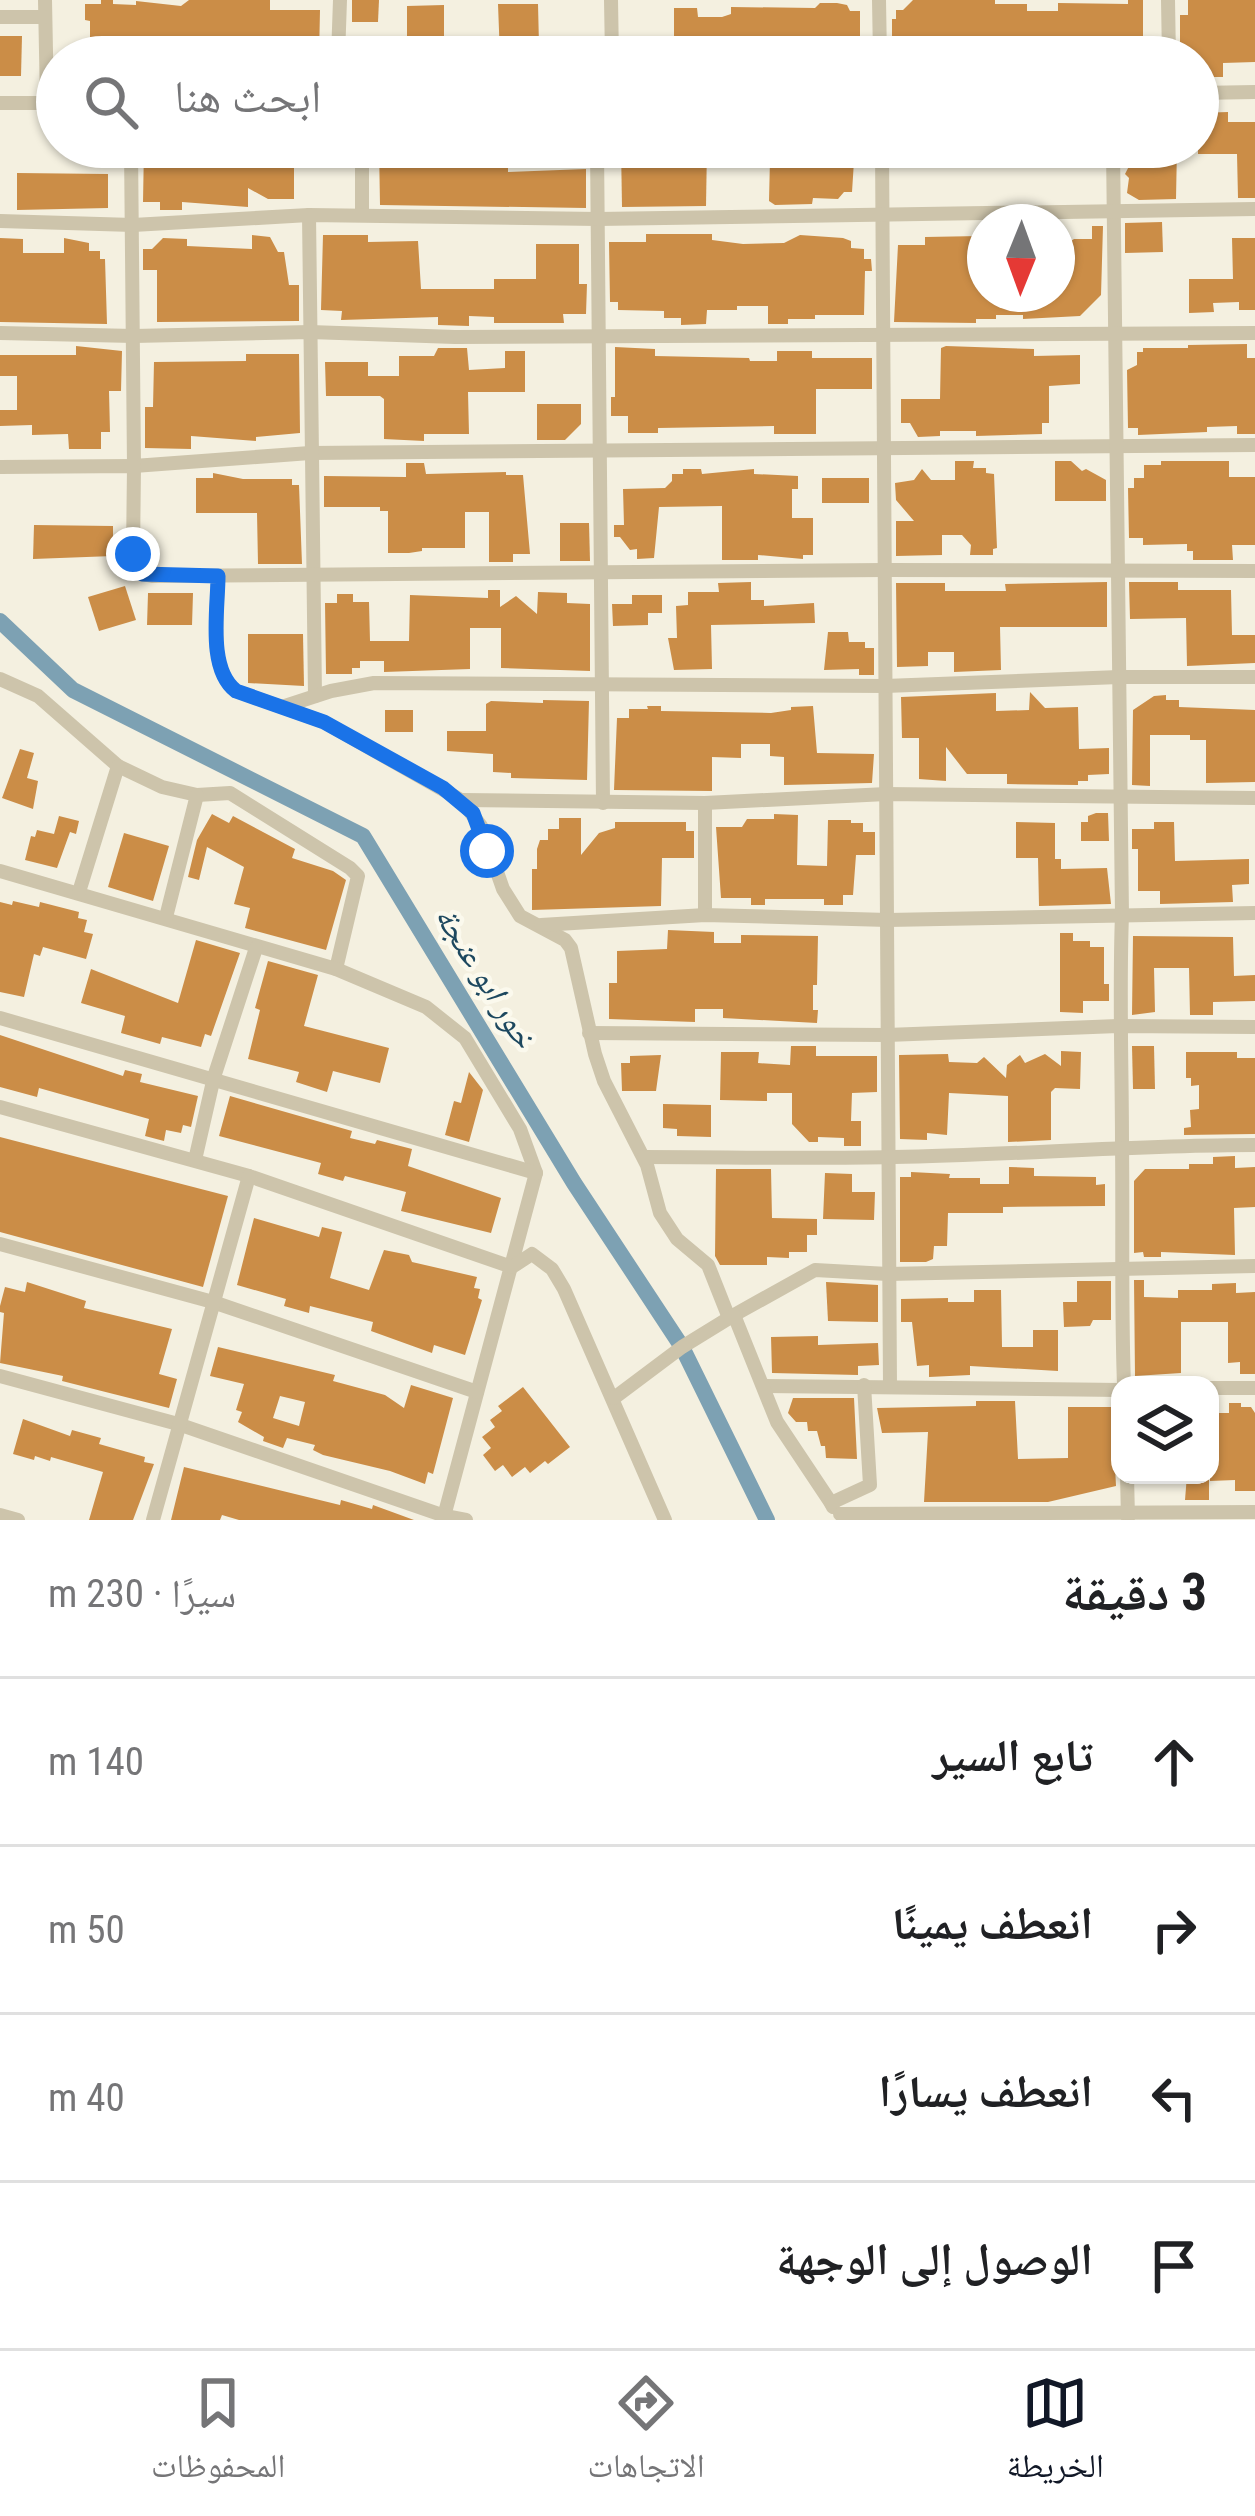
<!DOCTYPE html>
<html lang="ar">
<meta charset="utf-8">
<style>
:root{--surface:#fff;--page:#f2f2f2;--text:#202124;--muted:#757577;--line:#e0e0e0;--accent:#111827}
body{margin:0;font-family:"Roboto Condensed","Noto Naskh Arabic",sans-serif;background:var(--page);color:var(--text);direction:rtl}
.controls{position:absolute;right:36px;bottom:36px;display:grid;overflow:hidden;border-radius:24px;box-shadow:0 3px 9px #0004}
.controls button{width:108px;height:108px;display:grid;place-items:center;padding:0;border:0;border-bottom:3px solid var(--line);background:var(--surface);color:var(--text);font:60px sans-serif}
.compass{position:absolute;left:967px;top:204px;width:108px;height:108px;border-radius:50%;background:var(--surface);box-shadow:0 3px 9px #0004;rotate:181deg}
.stop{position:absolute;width:36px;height:36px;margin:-27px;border:9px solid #1a73e8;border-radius:50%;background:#fff}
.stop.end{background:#1a73e8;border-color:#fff;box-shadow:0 3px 12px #0008}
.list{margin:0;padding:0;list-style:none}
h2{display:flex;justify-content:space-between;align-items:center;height:156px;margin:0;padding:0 48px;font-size:51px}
h2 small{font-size:39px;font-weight:400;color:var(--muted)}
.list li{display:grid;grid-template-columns:78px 1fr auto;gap:36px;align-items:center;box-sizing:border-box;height:168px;padding:0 48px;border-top:3px solid var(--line)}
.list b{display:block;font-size:45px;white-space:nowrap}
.list em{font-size:39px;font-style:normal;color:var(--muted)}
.icon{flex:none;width:66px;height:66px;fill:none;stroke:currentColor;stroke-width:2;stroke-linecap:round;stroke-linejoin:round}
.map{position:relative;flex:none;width:1255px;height:1520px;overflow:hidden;direction:ltr}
.search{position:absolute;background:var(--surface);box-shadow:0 3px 9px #0004;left:36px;right:36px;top:36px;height:132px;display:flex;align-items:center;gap:30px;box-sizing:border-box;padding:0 42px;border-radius:66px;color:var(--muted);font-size:45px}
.sheet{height:828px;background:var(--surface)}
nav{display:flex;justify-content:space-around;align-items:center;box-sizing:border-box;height:168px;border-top:3px solid var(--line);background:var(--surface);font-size:33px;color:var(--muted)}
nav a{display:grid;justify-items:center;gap:6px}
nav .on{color:var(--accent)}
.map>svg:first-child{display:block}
</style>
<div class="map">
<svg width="1255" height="1520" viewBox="0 0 1255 1520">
<rect width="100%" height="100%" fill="#f4f0e0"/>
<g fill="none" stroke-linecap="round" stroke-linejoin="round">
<path stroke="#7da1b3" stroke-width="16" d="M0,621L73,690L363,836L574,1183L682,1347L767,1520"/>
</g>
<g fill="#cb8d47" fill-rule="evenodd">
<path d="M101,0H113V4L136,5V1L181,6L189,0H270V10H320L319,57H230V37L180,38V57H90V21L85,20V4H101Z"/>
<path d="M352,0H379L378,22H352Z"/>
<path d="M913,0H995V4H1027V11H1058V3L1128,4V0H1143V57H892V19H896V10H903Z"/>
<path d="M1188,0H1255V62L1223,63V77H1198V57H1180V15H1188Z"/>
<path d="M820,3H837L847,5L850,11H860V37H808V57H719V44H674V8H697L698,17H722L731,14V7L815,8Z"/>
<path d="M498,4H538L539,45H579V57H500Z"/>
<path d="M444,5V57H407V6Z"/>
<path d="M0,36H22L21,76H0Z"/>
<path d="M1228,112V122H1255V198H1238L1237,154H1198V113Z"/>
<path d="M144,147H294V199H268L248,188V207L182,202V210H160V202H143Z"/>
<path d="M379,147H474L475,167H508V172L586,169V208L380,205Z"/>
<path d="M621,147H707L706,206L622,207Z"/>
<path d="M737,147H814V160L854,161L852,192H844L838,199L813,198L812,204L775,205L769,201L770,159H737Z"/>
<path d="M1139,147H1177L1176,199L1139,200L1127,193L1129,178L1125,174Z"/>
<path d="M17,173L108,174V208L17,210Z"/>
<path d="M1162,222L1163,252L1125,253V223Z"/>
<path d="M1092,226H1103L1101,295L1080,316L1023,319V315H996V319H976V323L894,322L898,245H925V237L980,236L985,239V294H1057L1067,244L1074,239H1092Z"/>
<path d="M646,234H712V240L743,244L784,243L800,235L843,238L851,241V248L864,249V259H871L872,271H865L864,315H815V319H788V324H768V306H737V310H707L706,324L681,325V318H664V311L618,310V302H610L609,242H646Z"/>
<path d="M252,235L270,237L278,252H284L289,285H299V321L157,322V270H143V249H152L163,238L187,239V246L252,249Z"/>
<path d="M323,235H368V242L418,241L421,289H494V279H536V244H579V284H587L586,314H563L564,323H494V317L469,316V326L438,325V317L341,320L342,311L321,310Z"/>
<path d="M0,238L23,239V253H64V238L89,243V251H100V259H105L107,324L0,322Z"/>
<path d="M1232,238H1255V310H1239V302L1213,303L1214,312L1189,313V279H1233Z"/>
<path d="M1247,344V358H1255V434H1237V426L1207,427V432L1138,435V428H1128L1127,370L1137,365V352H1143V348H1188V345Z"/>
<path d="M76,346L122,351L121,391H109L110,432H101V449H69L68,434L32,435V425L0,426V410H17V376H0V355H76Z"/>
<path d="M946,346L1034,349V356L1080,355V384L1049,386V423H1042V434L976,436V431H940V436L918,437L910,423H901V399H940L941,348Z"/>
<path d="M615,347L655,349V356L749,358L750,361H777V351H812V358H872V389H816V434H774V426L658,428V433H628V416H611V397H615Z"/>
<path d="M438,348H467L469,370L505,368V351H525V392H468L469,434H424V441L384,439V399L380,396H326L325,362H368V376H399V356H434Z"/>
<path d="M246,354H299L300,433L256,437V441L191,436V449L145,448V407H153L154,362L246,361Z"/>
<path d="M537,404H581V424L565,440H537Z"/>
<path d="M955,461H974L973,468H986V473L994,474L997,548L993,549V555H970L971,545L962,535H942V555L896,556V521H914L896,500L895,483L914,480L922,469L931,480H955Z"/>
<path d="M1055,461H1071L1082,471L1086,469L1106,480V501H1055Z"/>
<path d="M1161,461H1229V477H1255V545H1232L1233,560H1193V551H1187V544L1143,545V538H1129L1128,488H1134V478H1144V465H1161Z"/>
<path d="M406,463H424L426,474L506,472V475H523L530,554H513V562H489V512H465V548H422V551L409,553H388V511H380V507H324V476L406,477Z"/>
<path d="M683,469H701L702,474L754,469V474L798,476V489H792V518H813V555H803V559L758,555V560H722V506L659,507L654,558L637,559V549L630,550L620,537H614V525H624L623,489L665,488L672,481V474H683Z"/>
<path d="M213,473L243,479H292V485H299L302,564H258L257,513H196V478H213Z"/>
<rect x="822" y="478" width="47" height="25"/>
<path d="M560,523H589L590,561H560Z"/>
<path d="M34,525L113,526V556L33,559Z"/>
<path d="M751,582V600H764V606L814,603L815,623L711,625L712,669L674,670L668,638H677L676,606L688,605V592H719L718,583Z"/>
<path d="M1107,582V627H1000L1001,670L954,672V652H928V666L897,667L896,583H945V591H1006L1005,584Z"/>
<path d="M1129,582H1178V590H1231L1232,635H1255V663L1187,666L1186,618L1130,619Z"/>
<path d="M125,586L136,620L99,631L88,597Z"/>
<path d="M488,590H500V607L516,596L537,614L538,592L567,593V603L590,604V671L501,668V628H470V669L384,672V661H360V668H352V674H326L325,603H337V594H353V602H369L370,641H409L410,595L488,598Z"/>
<path d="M148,593H193L192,625H147Z"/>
<path d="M632,595H662V613H648V625L613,626L612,604H632Z"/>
<path d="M828,632H848L849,642H865V648H874V675H859V669L824,670Z"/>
<path d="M248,634H303L304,686L248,683Z"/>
<path d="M1030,692L1045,708L1078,707L1079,749L1109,748V774L1088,775V781H1078V785L1007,784V774H967L946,747V781L919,779V738H902L901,697L996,693V711L1029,710Z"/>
<path d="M1166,695V700H1179V707L1255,710V782L1206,783V740H1190V735H1150V786L1132,785L1133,710L1154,696Z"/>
<path d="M543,700L589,701L587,780L511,778V773L493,772V754L447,751V731H486V704L491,701L543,703Z"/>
<path d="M647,706H661V711L771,713L791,710V707L813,706L817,753L874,754L872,783L784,785V757L770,756V744H741V758L712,757V791L614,790L617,718H629V709H648Z"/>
<rect x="385" y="710" width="28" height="22"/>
<path d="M20,749L34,753L27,778L38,781L33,809L2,798Z"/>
<path d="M1096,813H1108L1109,841H1081V822H1088V816Z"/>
<path d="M212,814L229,823L233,816L295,849L292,858L333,871L346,880L326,950L245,928L250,908L234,904L244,867L207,847L199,880L188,877L197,840Z"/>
<path d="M774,814L798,815L797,865L827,866L828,820H851V823H863V832H875V855H856L853,895H843V905H824V899H765V905H751V898H721L716,827H742L747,819H774Z"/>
<path d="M59,816L79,821L76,834L70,832L57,868L25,860L31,836L35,837L37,830L54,834Z"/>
<path d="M559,818H581V855L599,833L615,828V822H686V831H694V858H662L661,906L532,910V869H537V849L540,840H548V829H559Z"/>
<path d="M1016,822L1055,823V859H1061V869L1107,868L1111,904L1039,906L1038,858H1016Z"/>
<path d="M1154,822H1174L1175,861L1249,859V884L1232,885L1233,902L1160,904V891H1138V849H1132V829H1154Z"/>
<path d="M124,833L169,846L153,901L108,887Z"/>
<path d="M13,901L39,907L40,902L79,912L78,918L87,920L84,932L93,934L86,959L43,947L40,956L34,954L24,997L0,992V902L12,905Z"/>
<path d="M668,930L714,932V943H741V935L818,936L817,985H813V1010H818L817,1023L723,1018V1009H695V1022L609,1019V983H617V951L667,949Z"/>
<path d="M1060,933H1073V941H1090V947H1104V984H1109V1001H1083V1013L1060,1012Z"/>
<path d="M1133,936L1233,937L1234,976L1255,975V1001L1213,1002V1015H1190L1189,968H1154L1155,1012L1132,1015Z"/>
<path d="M196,940L240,953L211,1036L205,1034L201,1047L162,1037L160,1044L121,1033L125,1016L81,1003L91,969L178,1003Z"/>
<path d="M268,961L318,975L304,1026L389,1048L380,1083L333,1071L327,1092L296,1082L299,1072L248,1059L260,1010L255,1008Z"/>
<path d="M0,1035L123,1076L125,1070L142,1074L140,1082L198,1096L191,1127L183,1125L181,1133L166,1130L164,1141L145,1136L149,1119L39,1088L37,1097L0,1087Z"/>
<path d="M791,1046H816V1056H877V1092L852,1093L851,1121H861V1146H844V1138L818,1137V1142H809L792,1124V1093H767V1101L720,1100L721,1052H759L758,1063L790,1065Z"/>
<path d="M1132,1046H1154L1155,1089H1133Z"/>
<path d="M1061,1051L1081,1052L1080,1089L1055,1088L1051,1092V1140L1008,1142V1096L949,1093L947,1135L927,1133V1140L900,1139L899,1055L948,1054L949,1062L977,1063L984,1057L1006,1078L1007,1065L1020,1055L1025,1063L1045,1054L1061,1066Z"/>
<path d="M1186,1052H1237V1058H1255V1134L1184,1135V1128L1191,1127L1190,1110L1199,1109V1085L1191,1086V1078H1186Z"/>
<path d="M661,1055L656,1091H622L621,1063H630V1056Z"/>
<path d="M469,1072L483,1090L469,1142L445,1135L454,1101L461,1103Z"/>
<path d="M230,1096L352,1131L350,1138L375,1144L377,1140L412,1149L408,1166L501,1198L491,1233L401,1211L406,1192L345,1176L343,1181L318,1174L321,1163L219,1136Z"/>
<path d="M663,1104L711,1105V1137L677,1136V1129L663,1128Z"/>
<path d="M0,1137L228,1196L203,1287L0,1232Z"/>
<path d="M1235,1156V1168L1255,1167V1207L1234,1208L1235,1255L1161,1252V1257H1144L1143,1252L1134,1253V1181L1145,1169H1189V1164H1213V1157Z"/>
<path d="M1009,1167L1034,1168V1176L1096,1177V1185L1105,1184V1206L1003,1207V1213H948L947,1246H934L933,1259L926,1262H900V1177H911V1172L950,1174L949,1178H980V1184H1009Z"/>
<path d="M716,1169H771L772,1218L817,1219V1235H807V1252H789V1258L767,1257V1265H720L715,1256Z"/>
<path d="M825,1173L852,1174V1192H875L874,1220L823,1219Z"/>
<path d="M254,1218L319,1237L322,1227L342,1232L330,1278L369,1290L384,1250L409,1255L412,1262L477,1277L474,1288L480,1289L478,1298L482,1300L465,1355L434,1345L432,1353L371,1331L373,1322L310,1306L309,1313L284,1306L286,1299L237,1285Z"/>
<path d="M1134,1280H1144V1297L1178,1298V1290H1212V1284L1236,1283V1293L1255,1292V1374H1240V1362L1228,1363V1322H1181V1373L1135,1376Z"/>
<path d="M1077,1281H1111V1320H1093L1090,1326L1064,1327L1063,1302H1077Z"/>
<path d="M27,1282L86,1301L84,1308L172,1329L159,1374L177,1379L169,1408L62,1381L63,1376L0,1363L4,1313L0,1312V1306L5,1287L25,1292Z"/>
<path d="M826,1282L878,1285V1322L828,1321Z"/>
<path d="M974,1290H1001L1002,1347H1033V1330H1058V1371L970,1366V1375L929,1377V1365L917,1366L912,1322H901V1299L948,1298V1302H974Z"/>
<path d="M818,1336V1345L878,1343L879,1365L858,1366V1375L772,1373L771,1337Z"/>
<path d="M218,1347L335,1375L333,1381L385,1395L404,1408L411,1385L453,1398L433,1474L428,1472L425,1484L390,1471L323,1455L313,1450L315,1445L287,1438L283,1448L263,1441L264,1437L238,1422L242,1412L236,1410L244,1384L210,1376ZM280,1396L305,1402L299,1426L273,1418Z"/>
<path d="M523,1387L570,1447L548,1464L545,1461L530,1473L525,1467L512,1477L503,1465L495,1471L483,1455L491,1448L482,1437L495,1427L490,1420L502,1411L498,1406Z"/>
<path d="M793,1398H854L857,1459L826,1458L825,1446H821L817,1431H808L807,1422H796L788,1413Z"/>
<path d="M976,1401H1015L1018,1459L1068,1458V1407H1112L1116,1486L1048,1502H924L928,1432L882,1433L877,1408L976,1406Z"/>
<path d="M1229,1403H1241V1407H1251L1255,1413V1491H1235V1480L1210,1481V1413H1229Z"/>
<path d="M23,1419L70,1436L72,1430L101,1438L99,1444L145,1457L144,1462L154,1464L133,1520H89L103,1472L51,1457L50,1461L35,1456L34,1460L13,1454Z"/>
<path d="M184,1467L340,1505L341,1500L372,1509L373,1505L414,1520H239L222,1515L220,1520H171Z"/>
<path d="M1187,1475H1209V1500H1185Z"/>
</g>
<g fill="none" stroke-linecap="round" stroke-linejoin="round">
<g stroke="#cdc4ab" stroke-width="14">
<path d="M45,0L47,103H57"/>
<path d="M611,0L612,57"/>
<path d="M879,0L880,57"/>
<path d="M1168,0L1169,57"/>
<path d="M0,17H44"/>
<path d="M338,57L340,0"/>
<path d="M1198,93L1255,92"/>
<path d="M0,103H47"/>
<path d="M131,147L134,466L310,453L1255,445"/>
<path d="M597,147L603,803"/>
<path d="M882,147L890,1385"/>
<path d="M1113,147L1122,915C1119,992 1122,1068 1122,1145C1123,1225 1121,1305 1124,1385"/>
<path d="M309,215L315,696"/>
<path d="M362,215V147"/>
<path d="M0,221L133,225L309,215L598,219L1255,209"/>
<path d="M0,333L134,336L310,332L455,337L1255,333"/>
<path d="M0,467L134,466L133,554L142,574L152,576L884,570L1255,571"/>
<path d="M218,576C218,609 207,669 236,691L324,722L461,800L481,826L503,889L520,916L565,940L571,948L595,1054L604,1081L647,1165L660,1213L677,1239L708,1265L729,1318"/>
<path d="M0,679L38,696L118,766L162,787L197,795L230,793L350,868L358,876L336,969"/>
<path d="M285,706L331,691L374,683L885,686L1119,677H1255"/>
<path d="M461,800L705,803L886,794L1255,798"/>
<path d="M0,871L336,969L426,1007L465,1038L520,1129L536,1173L443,1520"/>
<path d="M79,892L118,766"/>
<path d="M705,915V803"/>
<path d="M166,917L197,795"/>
<path d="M541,925L705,915L888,920L1255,913"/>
<path d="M0,1018L536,1173"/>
<path d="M589,1033L887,1035L1118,1026L1255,1027"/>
<path d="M0,1107L249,1176L512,1267L532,1254L552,1269L564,1289L665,1520"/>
<path d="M644,1157C727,1157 811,1159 894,1157C1015,1155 1134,1145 1255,1145"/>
<path d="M195,1160L214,1077L256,948"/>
<path d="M0,1244L213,1302L477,1392"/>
<path d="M734,1315L815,1270L888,1274L1255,1266"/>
<path d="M0,1376L178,1424L445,1516L466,1520"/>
<path d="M764,1386L1120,1390"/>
<path d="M1210,1388H1255"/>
<path d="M614,1398L682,1347L734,1315L777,1422L831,1503"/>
<path d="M1127,1475L1128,1518"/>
<path d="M833,1507L831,1503L870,1485L864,1385"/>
<path d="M840,1514L1255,1512"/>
<path d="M0,1515L18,1520"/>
<path d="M153,1520L249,1176"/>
</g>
</g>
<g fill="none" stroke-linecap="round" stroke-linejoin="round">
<path stroke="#1a73e8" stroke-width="15" d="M133,554L142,574L218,576C218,609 207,669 236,691L324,722L443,788L473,813L487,851"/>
</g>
<g text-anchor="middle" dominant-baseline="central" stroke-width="9" stroke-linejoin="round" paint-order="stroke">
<g font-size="33" font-style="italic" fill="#1d485f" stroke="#fbf9ed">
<text transform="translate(486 977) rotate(58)">خور ابو عنجة</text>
</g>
</g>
</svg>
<div class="controls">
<button><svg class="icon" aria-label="layers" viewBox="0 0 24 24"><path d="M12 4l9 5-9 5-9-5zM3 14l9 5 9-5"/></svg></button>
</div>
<svg class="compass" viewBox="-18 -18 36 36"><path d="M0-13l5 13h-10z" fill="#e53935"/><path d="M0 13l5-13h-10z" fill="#757577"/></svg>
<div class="stop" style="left:487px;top:851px"></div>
<div class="stop end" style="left:133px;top:554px"></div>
<div class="search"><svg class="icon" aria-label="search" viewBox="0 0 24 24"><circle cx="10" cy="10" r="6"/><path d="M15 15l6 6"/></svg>ابحث هنا</div>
</div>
<section class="sheet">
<h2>3 دقيقة<small>سيرًا · 230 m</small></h2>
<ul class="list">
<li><svg class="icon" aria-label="ahead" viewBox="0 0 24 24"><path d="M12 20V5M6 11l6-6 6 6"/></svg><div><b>تابع السير</b></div><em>140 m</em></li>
<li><svg class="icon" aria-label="right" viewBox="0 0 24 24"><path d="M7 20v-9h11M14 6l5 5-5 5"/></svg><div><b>انعطف يمينًا</b></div><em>50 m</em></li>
<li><svg class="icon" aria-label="left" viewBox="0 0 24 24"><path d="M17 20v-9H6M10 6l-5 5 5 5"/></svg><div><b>انعطف يسارًا</b></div><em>40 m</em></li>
<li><svg class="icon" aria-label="arrive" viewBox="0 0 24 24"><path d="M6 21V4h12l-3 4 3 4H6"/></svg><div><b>الوصول إلى الوجهة</b></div></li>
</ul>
</section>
<nav>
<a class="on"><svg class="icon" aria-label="map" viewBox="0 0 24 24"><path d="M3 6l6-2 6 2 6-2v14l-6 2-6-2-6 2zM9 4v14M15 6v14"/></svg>الخريطة</a>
<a><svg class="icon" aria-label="directions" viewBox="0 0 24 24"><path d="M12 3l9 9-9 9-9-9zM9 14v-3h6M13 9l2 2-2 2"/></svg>الاتجاهات</a>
<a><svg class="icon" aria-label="saved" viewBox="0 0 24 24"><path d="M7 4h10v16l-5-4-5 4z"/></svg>المحفوظات</a>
</nav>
